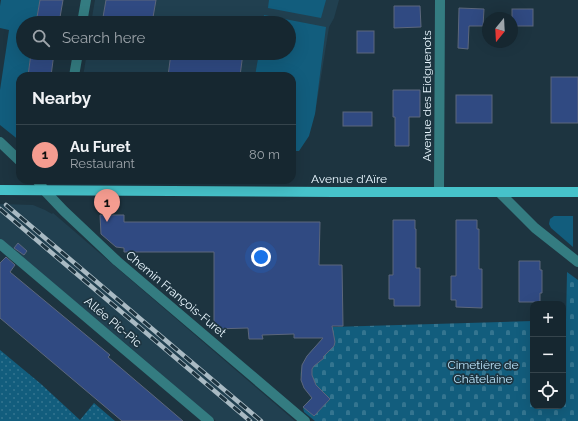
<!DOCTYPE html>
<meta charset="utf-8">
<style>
:root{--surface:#162730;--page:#1f2f38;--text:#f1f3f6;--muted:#9ea5ab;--line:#35444c;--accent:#f59c90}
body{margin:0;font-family:Raleway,sans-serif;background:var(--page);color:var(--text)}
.controls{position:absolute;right:12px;bottom:12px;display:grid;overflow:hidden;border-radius:8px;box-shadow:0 4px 16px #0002}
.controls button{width:36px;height:36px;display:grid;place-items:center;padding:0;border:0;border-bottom:1px solid var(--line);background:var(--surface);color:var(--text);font:20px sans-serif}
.compass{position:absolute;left:482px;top:12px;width:36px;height:36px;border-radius:50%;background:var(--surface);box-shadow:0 4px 16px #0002;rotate:198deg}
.you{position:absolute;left:261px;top:257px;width:14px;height:14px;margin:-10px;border:3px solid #fff;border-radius:50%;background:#1a73e8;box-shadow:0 0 0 6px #1a73e833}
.badge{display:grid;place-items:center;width:26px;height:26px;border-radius:50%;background:var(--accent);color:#111;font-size:13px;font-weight:700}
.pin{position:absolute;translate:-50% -33px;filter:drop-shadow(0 1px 2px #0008)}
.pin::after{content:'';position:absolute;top:21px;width:14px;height:12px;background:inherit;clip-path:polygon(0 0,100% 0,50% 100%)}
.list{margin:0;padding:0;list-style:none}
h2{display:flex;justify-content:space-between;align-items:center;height:52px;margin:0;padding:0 16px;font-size:17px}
h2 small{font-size:13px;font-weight:400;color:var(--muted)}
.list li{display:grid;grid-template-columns:26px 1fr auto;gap:12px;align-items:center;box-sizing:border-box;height:60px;padding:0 16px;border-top:1px solid var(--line)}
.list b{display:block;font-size:15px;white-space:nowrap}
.list p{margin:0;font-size:13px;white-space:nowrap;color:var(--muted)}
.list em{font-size:13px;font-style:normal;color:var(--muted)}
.icon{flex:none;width:22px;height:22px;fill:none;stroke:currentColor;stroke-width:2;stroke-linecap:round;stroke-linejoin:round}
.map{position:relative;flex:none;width:578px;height:421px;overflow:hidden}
.search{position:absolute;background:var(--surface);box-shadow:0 4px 16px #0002;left:16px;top:16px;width:280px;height:44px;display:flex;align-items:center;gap:10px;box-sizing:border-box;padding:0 14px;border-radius:22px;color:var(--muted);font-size:15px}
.panel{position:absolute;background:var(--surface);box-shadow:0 4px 16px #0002;left:16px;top:72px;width:280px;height:112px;border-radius:12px}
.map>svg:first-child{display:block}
</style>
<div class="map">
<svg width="578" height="421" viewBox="0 0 578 421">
<defs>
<pattern id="cemetery-stones" width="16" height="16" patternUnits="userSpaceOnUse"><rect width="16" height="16" fill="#125d7d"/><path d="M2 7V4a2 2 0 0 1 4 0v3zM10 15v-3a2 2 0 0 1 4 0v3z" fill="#347590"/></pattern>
<pattern id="park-dots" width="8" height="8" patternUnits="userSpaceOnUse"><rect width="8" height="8" fill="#125d7d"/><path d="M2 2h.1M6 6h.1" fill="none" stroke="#347590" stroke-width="1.8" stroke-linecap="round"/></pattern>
</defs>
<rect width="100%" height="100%" fill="#1d3440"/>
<g fill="#214050">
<path d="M95,0H339L334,18L329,27L315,114L292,76H83L87,53H289V23H91Z"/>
<path d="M0,204L33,205L45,210L52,214L53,213L295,421H216L126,344L0,239Z"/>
</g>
<g fill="#125d7d">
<path d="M1,0H40L36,23H23V53H31L28,76H20V125L19,134H20V141L0,125V90L9,30L0,28V6Z"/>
<path d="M269,0H326L321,18L268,8Z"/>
<path d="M264,15L326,27L315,114L309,136L299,151H292V76H255L259,53H289V23H263Z"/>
<path d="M554,216H573V247L551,228L549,224L550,219Z"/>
</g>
<path fill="url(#cemetery-stones)" d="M567,272L578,280V421H315L304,412L303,407L312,397C309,392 304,386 302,381C297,369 307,355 314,348L315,349L331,327L533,321V406H563V320H566Z"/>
<path fill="url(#park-dots)" d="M0,350L41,384L80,420L94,403L115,421H0Z"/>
<g fill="#304a82" stroke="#5c677c">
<path d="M40,0H63L59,23H36Z"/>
<path d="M106,0H156L152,23H102Z"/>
<path d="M394,6H420L421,27L394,28Z"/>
<path d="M459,8L484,9L483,26H469L468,49L458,48Z"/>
<rect x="512" y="9" width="21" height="17"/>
<rect x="357" y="31" width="17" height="22"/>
<path d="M31,53H54L51,76H28Z"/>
<path d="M171,53H243L240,76H168Z"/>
<rect x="551" y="77" width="27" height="46"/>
<path d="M393,90H420V117H409V146H395V117H393Z"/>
<rect x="456" y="95" width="36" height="28"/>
<rect x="343" y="112" width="29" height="14"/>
<path d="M100,215H124V222H320L319,265H342L343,326H332L335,342L334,346L323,357L324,358L314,366L312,369V375L316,385L330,399L314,416L303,407L312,398L304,388L301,380L302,365L307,356L323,338H294V334L262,335L263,339H249L248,328L214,329V252H124V248L116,247L101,234Z"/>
<path d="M393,220H415V229H416V268H420V306H394V299H389V275H393Z"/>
<path d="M456,220H477V229H479V269H482V308L456,307V300H451V276H456Z"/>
<path d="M18,243L27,251L24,255L14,248Z"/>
<path d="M6,257L15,265L10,272L110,355L108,357L183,421H122L0,318V263Z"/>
<path d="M519,261H540V270H542V293H540V302H519Z"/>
</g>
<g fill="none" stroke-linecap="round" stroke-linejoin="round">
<g stroke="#347c81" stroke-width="10">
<path d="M82,23L86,0"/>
<path d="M74,76L78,53"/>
<path d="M0,142L20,161"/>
<path d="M37,180L45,191L64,211L117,261L305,421"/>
<path d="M439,192L440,0"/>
<path d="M499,192L535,228L578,262"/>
<path d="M0,244L209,421"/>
</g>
<path stroke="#46c2ca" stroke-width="10" d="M0,190L335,192H578"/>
<defs>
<g id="rail">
<path d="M6,205L261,421"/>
<path d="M0,209L250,421"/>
</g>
</defs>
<use href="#rail" stroke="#a9bac3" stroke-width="4.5"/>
<use href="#rail" stroke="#1d3440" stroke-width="3" stroke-dasharray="9" stroke-linecap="butt"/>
</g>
<g text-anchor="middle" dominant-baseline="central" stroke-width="3.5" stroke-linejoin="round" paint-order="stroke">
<g font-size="12" fill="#e9f7ff" stroke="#1d3440">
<text transform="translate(427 96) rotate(-90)">Avenue des Eidguenots</text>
<text x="349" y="179">Avenue d'Aïre</text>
<text transform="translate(176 294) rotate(40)">Chemin François-Furet</text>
<text transform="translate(113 322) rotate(40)">Allée Pic-Pic</text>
</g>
<g font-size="12" fill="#bae2f8" stroke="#1d3440">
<text x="483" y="365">Cimetière de<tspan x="483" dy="14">Châtelaine</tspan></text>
</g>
</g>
</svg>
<div class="controls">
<button>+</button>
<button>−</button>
<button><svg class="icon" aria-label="locate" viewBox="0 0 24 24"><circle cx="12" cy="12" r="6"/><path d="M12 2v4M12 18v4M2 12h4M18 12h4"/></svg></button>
</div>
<svg class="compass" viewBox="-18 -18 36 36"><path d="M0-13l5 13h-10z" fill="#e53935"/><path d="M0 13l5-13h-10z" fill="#9ea5ab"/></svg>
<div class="you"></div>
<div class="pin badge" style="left:107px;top:222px">1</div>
<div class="search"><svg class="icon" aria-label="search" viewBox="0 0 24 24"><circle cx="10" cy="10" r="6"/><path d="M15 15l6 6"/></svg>Search here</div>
<section class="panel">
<h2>Nearby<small></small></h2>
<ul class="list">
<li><span class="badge">1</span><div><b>Au Furet</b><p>Restaurant</p></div><em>80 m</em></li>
</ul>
</section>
</div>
